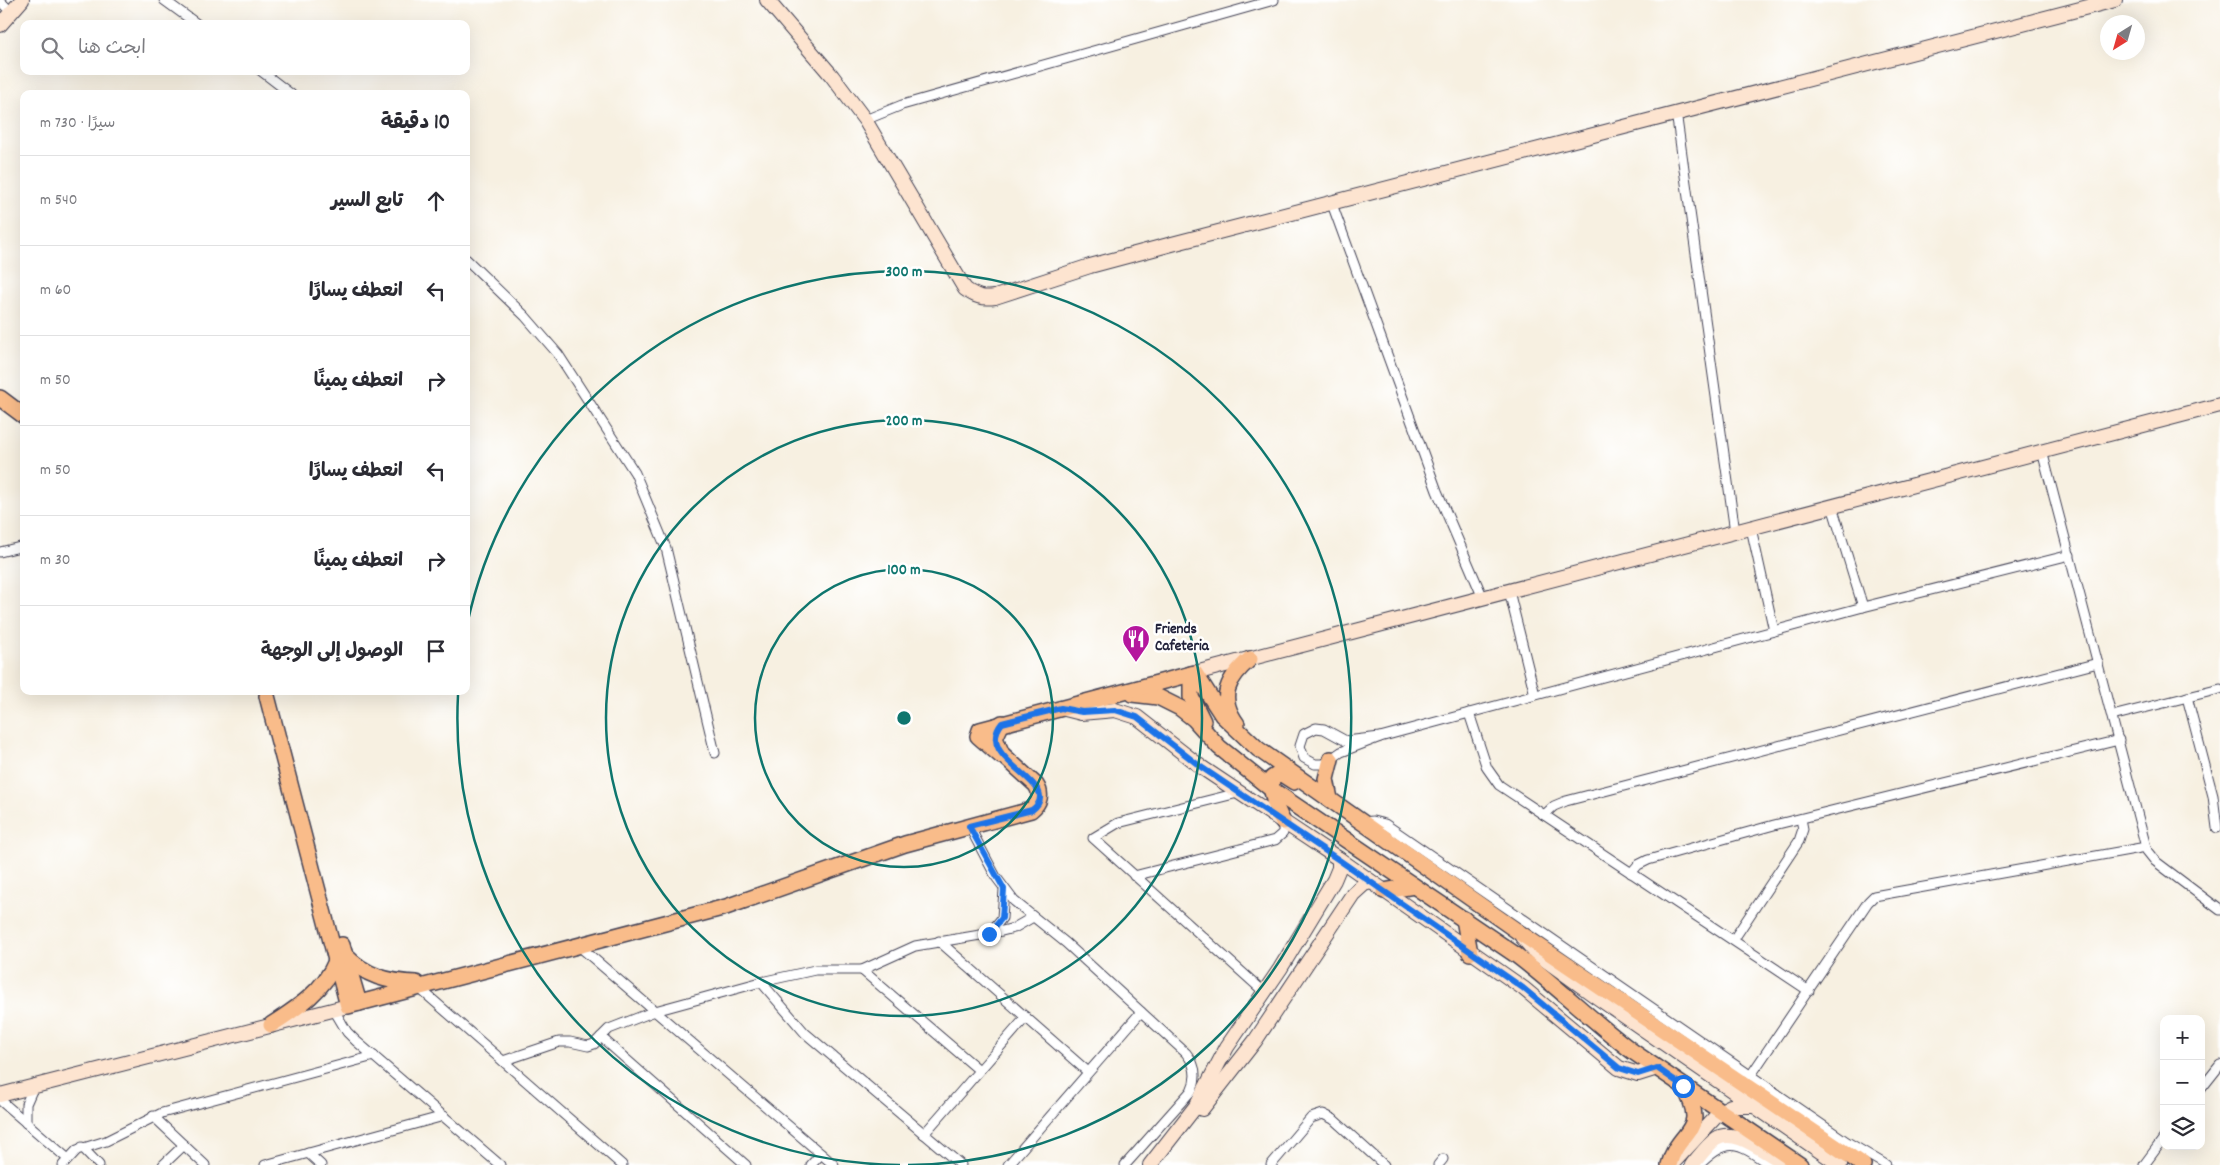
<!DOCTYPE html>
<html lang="ar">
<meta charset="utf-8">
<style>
:root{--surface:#fff;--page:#f2f2f3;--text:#2b2b33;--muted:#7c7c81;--line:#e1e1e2}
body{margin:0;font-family:Dekko,"Playpen Sans Arabic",sans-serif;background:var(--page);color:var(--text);direction:rtl}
.controls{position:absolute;right:15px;bottom:15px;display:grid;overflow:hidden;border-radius:10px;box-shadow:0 5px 20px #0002}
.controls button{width:45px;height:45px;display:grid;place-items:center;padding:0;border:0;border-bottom:1px solid var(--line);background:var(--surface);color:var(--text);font:25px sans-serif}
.compass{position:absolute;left:2100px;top:15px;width:45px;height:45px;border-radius:50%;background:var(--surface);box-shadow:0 5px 20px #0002;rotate:217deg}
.stop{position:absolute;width:15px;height:15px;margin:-11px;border:4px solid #1a73e8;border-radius:50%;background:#fff}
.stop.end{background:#1a73e8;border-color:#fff;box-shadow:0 1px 5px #0008}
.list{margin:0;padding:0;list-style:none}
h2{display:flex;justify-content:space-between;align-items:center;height:65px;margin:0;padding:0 20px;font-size:21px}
h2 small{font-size:16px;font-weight:400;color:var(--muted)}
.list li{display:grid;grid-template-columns:32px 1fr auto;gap:15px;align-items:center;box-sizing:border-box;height:90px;padding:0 20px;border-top:1px solid var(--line)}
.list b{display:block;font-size:19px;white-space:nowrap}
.list em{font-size:16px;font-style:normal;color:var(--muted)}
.icon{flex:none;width:28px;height:28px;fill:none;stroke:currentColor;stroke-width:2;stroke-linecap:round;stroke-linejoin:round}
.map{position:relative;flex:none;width:2220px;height:1165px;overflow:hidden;direction:ltr}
.search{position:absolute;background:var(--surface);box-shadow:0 5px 20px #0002;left:20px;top:20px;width:450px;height:55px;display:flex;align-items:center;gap:12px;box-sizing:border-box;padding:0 18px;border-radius:10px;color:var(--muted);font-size:19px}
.panel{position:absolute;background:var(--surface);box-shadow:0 5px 20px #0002;left:20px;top:90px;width:450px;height:605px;border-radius:10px;direction:rtl}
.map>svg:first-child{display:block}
</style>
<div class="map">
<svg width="2220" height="1165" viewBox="0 0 2220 1165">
<rect width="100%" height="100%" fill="#fff"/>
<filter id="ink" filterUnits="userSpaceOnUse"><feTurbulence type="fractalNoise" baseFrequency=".02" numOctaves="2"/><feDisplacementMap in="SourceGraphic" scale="10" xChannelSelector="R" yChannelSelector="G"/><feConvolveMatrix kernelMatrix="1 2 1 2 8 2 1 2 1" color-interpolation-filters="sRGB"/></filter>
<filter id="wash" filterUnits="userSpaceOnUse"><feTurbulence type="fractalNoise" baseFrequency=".0096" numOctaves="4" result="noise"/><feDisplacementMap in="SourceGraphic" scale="20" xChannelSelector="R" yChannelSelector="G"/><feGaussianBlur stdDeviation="1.12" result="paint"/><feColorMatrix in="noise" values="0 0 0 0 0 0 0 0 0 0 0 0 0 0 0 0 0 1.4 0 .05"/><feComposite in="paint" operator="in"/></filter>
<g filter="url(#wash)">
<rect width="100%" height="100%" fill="#f7f0e1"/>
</g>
<g filter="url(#ink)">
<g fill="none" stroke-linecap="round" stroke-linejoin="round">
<defs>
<g id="street">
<path d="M164,0L197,24"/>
<path d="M0,1L11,12"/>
<path d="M261,71L291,94"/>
<path d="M1676,112L1735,532"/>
<path d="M865,120L902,105L1274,0"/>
<path d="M1332,204L1437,491L1483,598"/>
<path d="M466,259L525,316L558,354L635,473L666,548L715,753"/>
<path d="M2042,451L2147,851L2155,861L2220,910"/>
<path d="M1832,506L1863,607"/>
<path d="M1751,528L1774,631"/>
<path d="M0,552L24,546"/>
<path d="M1509,591L1535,695"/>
<path d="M2187,697L2213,796L2217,828"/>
<path d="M1469,713L1487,768L1499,785L1809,991"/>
<path d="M2112,716L2220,689"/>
<path d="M1316,728L1324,729L1346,741L1380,737L1341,752L1324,764H1315L1304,758L1300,746L1304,734Z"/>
<path d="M1380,737L1863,607L2070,555"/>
<path d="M1238,793L1118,823L1093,838L1264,992"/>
<path d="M1544,815L1554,806L1566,801L2098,663"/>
<path d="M1363,822L1373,821L1385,824L1847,1142L1886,1165"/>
<path d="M969,826L996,877L1014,901L1066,943L1186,1053C1196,1065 1198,1077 1191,1091L1125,1165"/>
<path d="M1631,873L1638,865L1648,860L1774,825L2119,740"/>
<path d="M1134,876L1275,840L1283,833V822"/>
<path d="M989,934L1002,918L1004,890"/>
<path d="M1734,939L1799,841L1803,829L1801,819"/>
<path d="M939,941L1088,1072"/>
<path d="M579,946L834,1165"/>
<path d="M862,970L979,1070"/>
<path d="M761,982L805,1033L961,1165"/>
<path d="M418,987L622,1165"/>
<path d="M334,1010L347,1032L356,1041L500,1165"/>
<path d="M601,1037L746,1165"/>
<path d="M503,1061L559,1042H570L588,1046L594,1044L609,1029L655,1011L761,982L815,970H862L915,946L998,932L1014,928L1033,917"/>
<path d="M1751,1075L1868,902L1874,896L2146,847"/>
<path d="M2201,1089L2220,1065"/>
<path d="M0,1100L68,1159"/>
<path d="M153,1116L205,1165"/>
<path d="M26,1123V1104L34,1086"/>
<path d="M924,1134L1026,1017"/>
<path d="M82,1147L99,1165"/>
<path d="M308,1153L321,1165"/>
<path d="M63,1165L77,1150L106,1141L162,1113L374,1056"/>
<path d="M163,1165L184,1145"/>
<path d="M265,1165L444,1116"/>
<path d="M811,1165L821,1154"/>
<path d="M1008,1165L1141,1012"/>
<path d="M1271,1165L1311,1118L1323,1114L1333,1119L1384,1165"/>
<path d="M1438,1165L1443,1159"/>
<path d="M1699,1165C1729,1135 1738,1143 1770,1165"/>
<path d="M2144,1165L2164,1138"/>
</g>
<g id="secondary">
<path d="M767,0L832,76L865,120L965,289C975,296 982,299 995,297L1090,266L1172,244L2115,0"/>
<path d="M0,25L22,0"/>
<path d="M1195,673L2220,405"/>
<path d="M1061,708L1081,713L1115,710L1137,717L1201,767L1339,859L1523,988L1619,1068L1638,1074L1657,1068"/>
<path d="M1522,937L1536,953L1594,995L1840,1165"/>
<path d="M0,1095L348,1006"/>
<path d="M1202,1109L1255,1041L1353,894L1364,884L1371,882"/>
<path d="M1150,1165L1196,1106L1227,1047L1280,969L1334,880L1339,868V859"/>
<path d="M1671,1165L1721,1111L1731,1106H1752"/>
<path d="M1692,1165C1699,1157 1707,1145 1716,1139C1737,1126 1769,1157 1789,1165"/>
</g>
<g id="primary">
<path d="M0,398L24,416"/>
<path d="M1191,674V697L1203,721"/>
<path d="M1132,694L1158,697L1180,708L1194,719L1219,747L1271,789L1516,955C1556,985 1592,1021 1632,1051L1800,1165"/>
<path d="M267,696L348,1006L726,907L905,844L1031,810C1040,803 1042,794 1036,785L1002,754L995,738L1002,723"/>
<path d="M1237,724C1217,697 1228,678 1250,659"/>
<path d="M1001,756L978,736L980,730L1195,673L1222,715L1258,749L1520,933L1863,1165"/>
<path d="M1330,799L1326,779L1331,759"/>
<path d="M1283,822C1276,808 1270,794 1272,778L1280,773L1294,782"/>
<path d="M1384,891L1414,886"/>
<path d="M1464,919L1470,953"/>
<path d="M342,945L359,1003"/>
<path d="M345,955C365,976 388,982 416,983"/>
<path d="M271,1025C297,1008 324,991 336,961"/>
<path d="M1669,1165C1678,1128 1710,1134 1684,1087"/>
</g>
</defs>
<use href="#street" stroke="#424154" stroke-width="11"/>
<use href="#secondary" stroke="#424154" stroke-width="16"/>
<use href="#primary" stroke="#424154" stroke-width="18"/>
<use href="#street" stroke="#fff" stroke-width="9"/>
<use href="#secondary" stroke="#fde4d0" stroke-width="14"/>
<use href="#primary" stroke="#f9bc8a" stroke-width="15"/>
</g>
</g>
<g fill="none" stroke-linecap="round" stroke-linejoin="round" filter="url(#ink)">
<path stroke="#1a73e8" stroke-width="6" d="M989,934L1002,918L1004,889L969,826L1032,810C1068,783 971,761 1002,723L1061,708L1082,712L1115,710L1137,717L1201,767L1339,860L1523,988L1619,1068L1638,1074L1657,1068L1683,1086"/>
</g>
<g fill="none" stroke="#0f766e" stroke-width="2.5">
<circle cx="904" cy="718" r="149"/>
<circle cx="904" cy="718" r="298"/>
<path d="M900 1165A447 447 0 0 1 458 695M467 625A447 447 0 1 1 908 1165"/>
</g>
<defs>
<symbol id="restaurant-pin" viewBox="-11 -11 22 30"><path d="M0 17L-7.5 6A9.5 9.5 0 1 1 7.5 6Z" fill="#b5179e" stroke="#fff"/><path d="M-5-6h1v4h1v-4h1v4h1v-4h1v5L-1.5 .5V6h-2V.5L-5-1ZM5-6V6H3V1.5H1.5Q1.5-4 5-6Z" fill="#fff"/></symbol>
</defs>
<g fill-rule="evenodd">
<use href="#restaurant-pin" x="1120" y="623" width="32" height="43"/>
</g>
<g text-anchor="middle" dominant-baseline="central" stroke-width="5" stroke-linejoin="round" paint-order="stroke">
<g font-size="15" font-weight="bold" fill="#22223b" stroke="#fff" text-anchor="start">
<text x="1155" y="630">Friends<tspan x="1155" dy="17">Cafeteria</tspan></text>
</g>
</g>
<circle cx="904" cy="718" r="8" fill="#0f766e" stroke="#fff" stroke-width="2.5"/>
<g font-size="15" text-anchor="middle" font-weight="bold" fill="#0f766e" stroke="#fff" stroke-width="5" stroke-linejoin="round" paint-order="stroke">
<text x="904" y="276">300 m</text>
<text x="904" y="425">200 m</text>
<text x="904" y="574">100 m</text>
</g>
</svg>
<div class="controls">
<button>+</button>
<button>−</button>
<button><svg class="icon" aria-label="layers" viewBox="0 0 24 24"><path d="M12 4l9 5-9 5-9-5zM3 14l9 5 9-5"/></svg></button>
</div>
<svg class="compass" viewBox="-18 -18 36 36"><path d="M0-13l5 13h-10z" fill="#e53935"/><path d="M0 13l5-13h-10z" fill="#7c7c81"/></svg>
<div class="stop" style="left:1683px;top:1086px"></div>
<div class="stop end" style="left:989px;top:934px"></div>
<div class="search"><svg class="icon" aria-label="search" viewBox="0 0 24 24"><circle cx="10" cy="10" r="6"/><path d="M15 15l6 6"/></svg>ابحث هنا</div>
<section class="panel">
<h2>10 دقيقة<small>سيرًا · 730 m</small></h2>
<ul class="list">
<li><svg class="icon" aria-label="ahead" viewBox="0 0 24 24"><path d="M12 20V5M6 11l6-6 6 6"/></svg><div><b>تابع السير</b></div><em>540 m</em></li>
<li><svg class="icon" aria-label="left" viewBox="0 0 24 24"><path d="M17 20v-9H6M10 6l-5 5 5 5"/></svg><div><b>انعطف يسارًا</b></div><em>60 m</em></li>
<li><svg class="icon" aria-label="right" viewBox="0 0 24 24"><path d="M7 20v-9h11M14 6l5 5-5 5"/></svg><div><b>انعطف يمينًا</b></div><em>50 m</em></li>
<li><svg class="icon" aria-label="left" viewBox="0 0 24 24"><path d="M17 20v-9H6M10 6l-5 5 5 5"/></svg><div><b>انعطف يسارًا</b></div><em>50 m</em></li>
<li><svg class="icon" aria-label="right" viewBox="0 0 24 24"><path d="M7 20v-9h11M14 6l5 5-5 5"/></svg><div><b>انعطف يمينًا</b></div><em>30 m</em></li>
<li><svg class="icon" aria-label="arrive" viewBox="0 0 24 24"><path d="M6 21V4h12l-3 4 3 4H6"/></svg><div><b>الوصول إلى الوجهة</b></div></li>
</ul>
</section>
</div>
